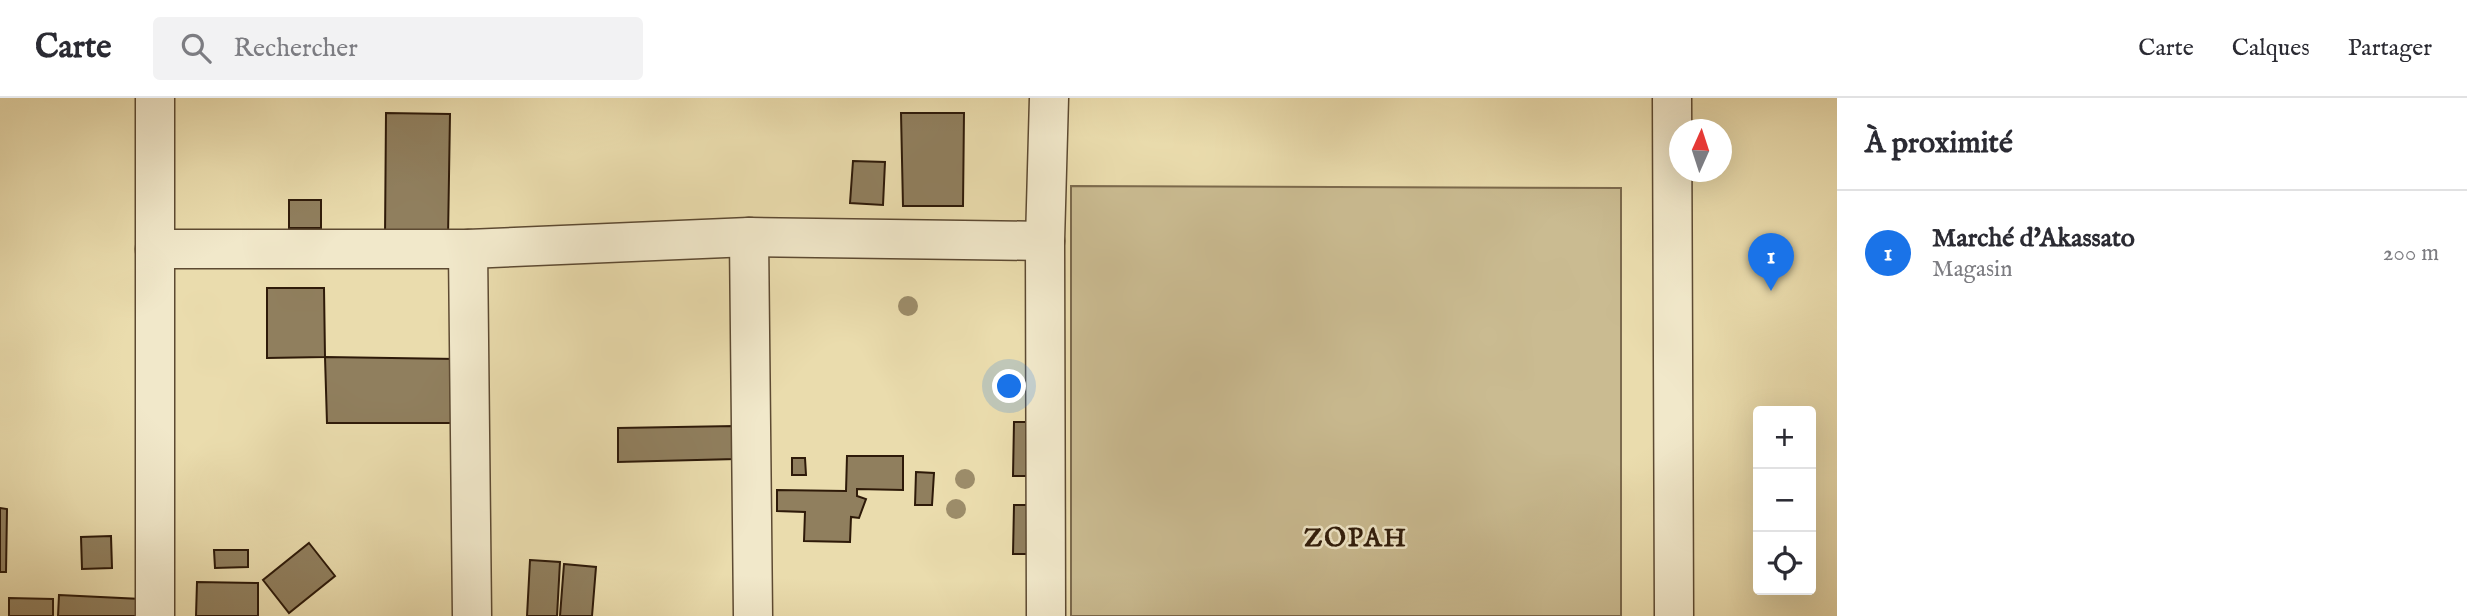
<!DOCTYPE html>
<html lang="fr">
<meta charset="utf-8">
<style>
:root{--surface:#fff;--page:#f2f2f3;--text:#2b2b33;--muted:#7c7c81;--line:#e1e1e2;--accent:#1a73e8}
body{margin:0;font-family:"IM FELL English",serif;background:var(--page);color:var(--text)}
.controls{position:absolute;right:21px;bottom:21px;display:grid;overflow:hidden;border-radius:7px;box-shadow:0 7px 28px #0002}
.controls button{width:63px;height:63px;display:grid;place-items:center;padding:0;border:0;border-bottom:2px solid var(--line);background:var(--surface);color:var(--text);font:35px sans-serif}
.compass{position:absolute;left:1669px;top:21px;width:63px;height:63px;border-radius:50%;background:var(--surface);box-shadow:0 7px 28px #0002;rotate:3deg}
.you{position:absolute;left:1010px;top:289px;width:24px;height:24px;margin:-18px;border:5px solid #fff;border-radius:50%;background:#1a73e8;box-shadow:0 0 0 10px #1a73e833}
.badge{display:grid;place-items:center;width:46px;height:46px;border-radius:50%;background:var(--accent);color:#fff;font-size:23px;font-weight:700}
.pin{position:absolute;translate:-50% -58px;filter:drop-shadow(0 2px 4px #0008)}
.pin::after{content:'';position:absolute;top:37px;width:24px;height:21px;background:inherit;clip-path:polygon(0 0,100% 0,50% 100%)}
.list{margin:0;padding:0;list-style:none}
h2{display:flex;justify-content:space-between;align-items:center;height:91px;margin:0;padding:0 28px;font-size:30px}
h2 small{font-size:23px;font-weight:400;color:var(--muted)}
.list li{display:grid;grid-template-columns:46px 1fr auto;gap:21px;align-items:center;box-sizing:border-box;height:126px;padding:0 28px;border-top:2px solid var(--line)}
.list b{display:block;font-size:26px;white-space:nowrap}
.list p{margin:0;font-size:23px;white-space:nowrap;color:var(--muted)}
.list em{font-size:23px;font-style:normal;color:var(--muted)}
.icon{flex:none;width:38px;height:38px;fill:none;stroke:currentColor;stroke-width:2;stroke-linecap:round;stroke-linejoin:round}
.map{position:relative;flex:none;width:1837px;height:518px;overflow:hidden}
header{display:flex;align-items:center;gap:42px;box-sizing:border-box;height:98px;padding:0 35px;background:var(--surface);border-bottom:2px solid var(--line)}
header strong{font-size:33px}
nav{display:flex;gap:38px;margin-inline-start:auto;font-size:24px}
.search{width:490px;height:63px;background:var(--page);display:flex;align-items:center;gap:18px;box-sizing:border-box;padding:0 24px;border-radius:7px;color:var(--muted);font-size:26px}
main{display:flex}
aside{flex:1;background:var(--surface)}
.map>svg:first-child{display:block}
</style>
<header>
<strong>Carte</strong>
<div class="search"><svg class="icon" aria-label="search" viewBox="0 0 24 24"><circle cx="10" cy="10" r="6"/><path d="M15 15l6 6"/></svg>Rechercher</div>
<nav><a>Carte</a><a>Calques</a><a>Partager</a></nav>
</header>
<main>
<div class="map">
<svg width="1837" height="518" viewBox="0 0 1837 518">
<rect width="100%" height="100%" fill="#eadcad"/>
<filter id="stains"><feTurbulence type="fractalNoise" baseFrequency=".00286" numOctaves="4"/><feColorMatrix values="0 0 0 0 .2 0 0 0 0 .09 0 0 0 0 .02 0 0 0 .5 -.17"/></filter>
<radialGradient id="worn" r=".72"><stop offset=".6" stop-color="#630" stop-opacity="0"/><stop offset="1" stop-color="#630" stop-opacity=".3"/></radialGradient>
<path fill="#cabb91" stroke="#7c6a4d" stroke-width="2" d="M1071,88L1621,90V518H1071Z"/>
<g fill="#907f5e" stroke="#2e1a09" stroke-width="2">
<path d="M386,15L450,16L448,141L385,140Z"/>
<path d="M901,15H964L963,108H903Z"/>
<path d="M853,63L885,64L883,107L850,105Z"/>
<rect x="289" y="102" width="32" height="28"/>
<path d="M267,190H324L325,259L267,260Z"/>
<path d="M325,259L457,261V325H327Z"/>
<path d="M1014,324H1030V378H1013Z"/>
<path d="M735,328L736,361L618,364V330Z"/>
<path d="M847,358H903V392L857,391V398L866,401L859,420L851,419L850,444L804,443L805,414L777,413V392L846,393Z"/>
<path d="M792,360H805L806,377H792Z"/>
<path d="M916,374L934,375L932,407H915Z"/>
<path d="M1014,407H1033L1032,456H1013Z"/>
<path d="M0,410L7,411L6,474H0Z"/>
<path d="M111,438L112,470L82,471L81,439Z"/>
<path d="M309,445L335,478L289,515L263,482Z"/>
<path d="M214,452H248V469L215,470Z"/>
<path d="M530,462L560,464L557,518H527Z"/>
<path d="M564,466L596,469L592,518H560Z"/>
<path d="M197,484L258,485V518H196Z"/>
<path d="M59,497L141,501L140,518H58Z"/>
<path d="M9,500L53,501V518H9Z"/>
</g>
<g fill="none" stroke-linecap="round" stroke-linejoin="round">
<defs>
<g id="minor">
<path d="M155,0V518"/>
<path d="M1672,0L1674,518"/>
<path d="M749,139L753,518"/>
<path d="M155,151H468L749,139L1045,143"/>
<path d="M468,151L472,518"/>
<path d="M1046,518L1045,143L1049,0"/>
</g>
</defs>
<use href="#minor" stroke="#5d4a32" stroke-width="41"/>
<use href="#minor" stroke="#f1e8ca" stroke-width="38"/>
</g>
<g fill="#9c8c69">
<circle cx="908" cy="208" r="10"/>
<circle cx="965" cy="381" r="10"/>
<circle cx="956" cy="411" r="10"/>
</g>
<g text-anchor="middle" dominant-baseline="central" stroke-width="5" stroke-linejoin="round" paint-order="stroke">
<g font-size="26" font-weight="bold" letter-spacing="2" fill="#2e1a09" stroke="#f1e8ca">
<text x="1356" y="440">ZOPAH</text>
</g>
</g>
<rect width="100%" height="100%" filter="url(#stains)"/>
<rect width="100%" height="100%" fill="url(#worn)"/>
</svg>
<div class="controls">
<button>+</button>
<button>−</button>
<button><svg class="icon" aria-label="locate" viewBox="0 0 24 24"><circle cx="12" cy="12" r="6"/><path d="M12 2v4M12 18v4M2 12h4M18 12h4"/></svg></button>
</div>
<svg class="compass" viewBox="-18 -18 36 36"><path d="M0-13l5 13h-10z" fill="#e53935"/><path d="M0 13l5-13h-10z" fill="#7c7c81"/></svg>
<div class="you"></div>
<div class="pin badge" style="left:1771px;top:193px">1</div>
</div>
<aside>
<h2>À proximité<small></small></h2>
<ul class="list">
<li><span class="badge">1</span><div><b>Marché d'Akassato</b><p>Magasin</p></div><em>200 m</em></li>
</ul>
</aside>
</main>
